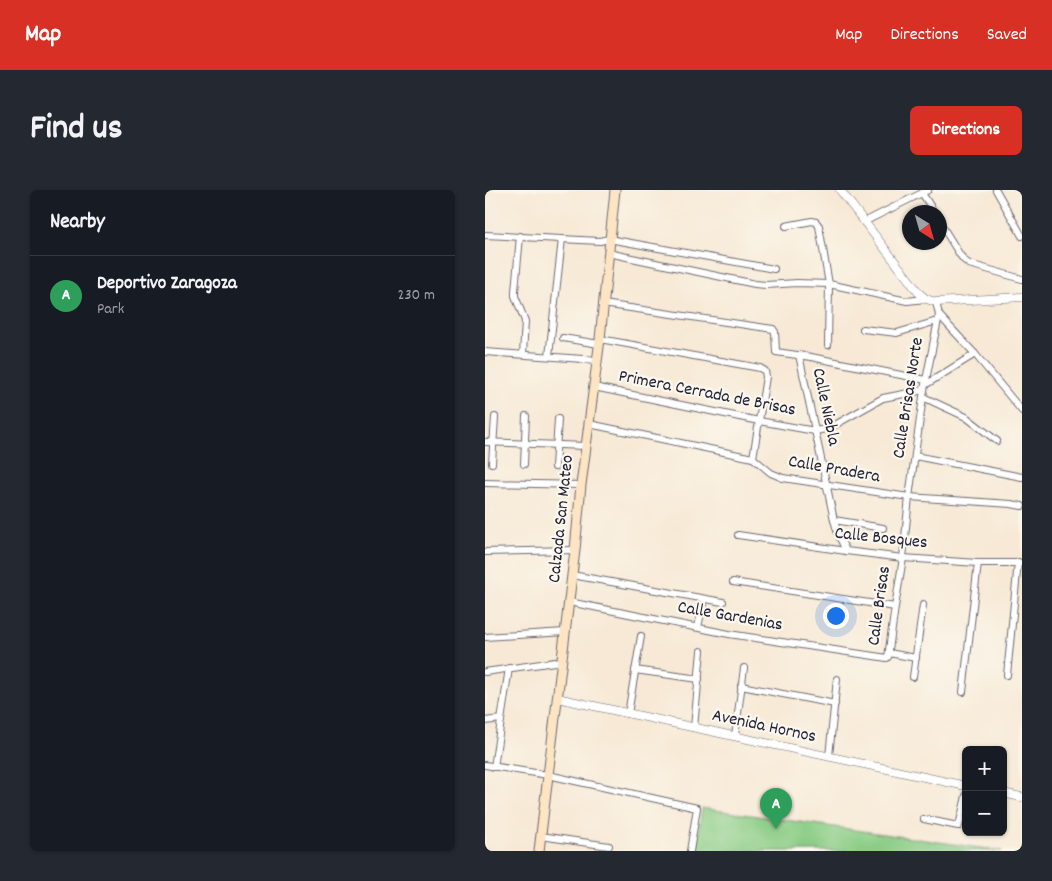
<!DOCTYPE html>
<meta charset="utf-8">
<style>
:root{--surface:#171b24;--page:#242831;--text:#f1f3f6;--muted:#9ea1a6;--line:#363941;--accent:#d93025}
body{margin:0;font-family:Dekko,sans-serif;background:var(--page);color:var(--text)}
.controls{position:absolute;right:15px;bottom:15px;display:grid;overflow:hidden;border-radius:8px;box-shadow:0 1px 4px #0004}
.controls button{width:45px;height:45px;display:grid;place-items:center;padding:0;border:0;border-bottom:1px solid var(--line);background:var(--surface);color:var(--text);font:25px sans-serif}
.compass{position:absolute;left:417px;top:15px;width:45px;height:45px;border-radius:50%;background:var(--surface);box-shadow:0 1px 4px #0004;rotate:143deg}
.you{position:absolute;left:350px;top:425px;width:18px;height:18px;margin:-12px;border:4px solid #fff;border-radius:50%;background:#1a73e8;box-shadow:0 0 0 8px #1a73e833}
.badge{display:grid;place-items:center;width:32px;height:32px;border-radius:50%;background:var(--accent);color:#fff;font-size:16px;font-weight:700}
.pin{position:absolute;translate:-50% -41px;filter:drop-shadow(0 1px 2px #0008)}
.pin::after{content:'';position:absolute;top:26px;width:18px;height:15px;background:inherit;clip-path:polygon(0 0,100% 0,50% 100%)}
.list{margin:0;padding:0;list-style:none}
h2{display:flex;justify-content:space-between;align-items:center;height:65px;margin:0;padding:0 20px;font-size:21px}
h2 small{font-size:16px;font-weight:400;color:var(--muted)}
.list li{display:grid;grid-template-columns:32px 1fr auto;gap:15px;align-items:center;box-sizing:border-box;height:80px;padding:0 20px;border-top:1px solid var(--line)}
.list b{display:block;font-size:19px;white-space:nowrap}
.list p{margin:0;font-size:16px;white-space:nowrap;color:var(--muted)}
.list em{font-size:16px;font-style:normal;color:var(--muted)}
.map{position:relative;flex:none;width:537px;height:661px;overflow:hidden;border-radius:8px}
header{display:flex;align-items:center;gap:30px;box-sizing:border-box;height:70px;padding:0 25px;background:var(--accent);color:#fff}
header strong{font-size:24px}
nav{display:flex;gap:28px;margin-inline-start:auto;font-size:18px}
.intro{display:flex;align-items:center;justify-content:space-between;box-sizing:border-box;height:120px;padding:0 30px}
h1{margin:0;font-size:35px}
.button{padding:12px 22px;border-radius:8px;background:var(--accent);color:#fff;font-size:18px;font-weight:700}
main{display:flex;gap:30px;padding:0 30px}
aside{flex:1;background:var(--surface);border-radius:8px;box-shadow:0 1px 4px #0004}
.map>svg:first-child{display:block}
</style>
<header>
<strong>Map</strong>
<nav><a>Map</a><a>Directions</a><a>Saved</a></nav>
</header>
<div class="intro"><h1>Find us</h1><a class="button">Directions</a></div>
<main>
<aside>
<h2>Nearby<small></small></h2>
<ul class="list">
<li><span class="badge" style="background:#2e9e5b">A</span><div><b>Deportivo Zaragoza</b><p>Park</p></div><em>230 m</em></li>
</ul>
</aside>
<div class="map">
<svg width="537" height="661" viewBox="0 0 537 661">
<rect width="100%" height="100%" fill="#fbf7ec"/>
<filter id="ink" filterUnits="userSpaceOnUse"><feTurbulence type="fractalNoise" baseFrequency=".02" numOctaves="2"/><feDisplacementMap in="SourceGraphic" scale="10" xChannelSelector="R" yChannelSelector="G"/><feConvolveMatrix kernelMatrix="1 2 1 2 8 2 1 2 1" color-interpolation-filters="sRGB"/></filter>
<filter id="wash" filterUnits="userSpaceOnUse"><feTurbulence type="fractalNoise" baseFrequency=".0096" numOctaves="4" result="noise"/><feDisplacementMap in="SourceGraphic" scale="20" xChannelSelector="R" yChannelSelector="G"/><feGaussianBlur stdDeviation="1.12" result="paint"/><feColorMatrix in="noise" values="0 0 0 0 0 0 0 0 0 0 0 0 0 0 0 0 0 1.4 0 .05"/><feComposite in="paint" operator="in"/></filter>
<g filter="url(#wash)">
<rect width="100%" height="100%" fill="#f7e9d5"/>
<path fill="#8acc85" stroke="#567760" d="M217,618L517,661H211Z"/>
</g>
<g filter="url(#ink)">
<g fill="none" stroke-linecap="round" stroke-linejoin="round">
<defs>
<g id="minor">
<path d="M511,0L537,46"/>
<path d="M437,3L449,22"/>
<path d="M454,31L475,65L479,70L484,74L537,89"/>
<path d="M379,32L443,0"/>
<path d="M301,36L327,31L331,32L334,36L344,94L343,155"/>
<path d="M0,45L115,51L124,49L289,79"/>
<path d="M35,46L30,101V106L40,131L38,164"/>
<path d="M123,63L270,94L281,95L312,93L344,94L422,111L441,109"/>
<path d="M118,114L288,139L290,142L291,162L326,167L441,190"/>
<path d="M454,125L490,164L537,221"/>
<path d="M378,139L412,143L452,131"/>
<path d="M78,148L114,154"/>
<path d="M115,149L275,178L280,181L281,187L268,268"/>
<path d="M0,162L112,170"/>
<path d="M314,165L349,330L353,344L361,361"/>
<path d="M64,166L77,49"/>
<path d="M440,195L490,164"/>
<path d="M109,197L274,231L330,241L341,239L348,236L398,208L439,200"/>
<path d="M438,207L481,227L512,251"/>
<path d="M104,234L268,268L286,283L298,288L424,307L526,314L537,316"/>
<path d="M0,252L101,256"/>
<path d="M430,266L537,287"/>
<path d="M7,273L10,227"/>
<path d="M39,274L41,226"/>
<path d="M70,277L73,229"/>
<path d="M0,293L96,295"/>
<path d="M349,330L398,338"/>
<path d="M253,345L361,361L418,368L493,373H537"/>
<path d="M0,362L90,360"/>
<path d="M87,385L238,412"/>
<path d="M248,392L410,417"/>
<path d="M84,412L244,444L402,468L403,467L410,417L418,368L424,307L439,200L454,125L451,112"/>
<path d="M213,437L219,409"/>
<path d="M0,447L80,442"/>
<path d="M404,463L431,468"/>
<path d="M150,480L214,489"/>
<path d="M0,482L77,471"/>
<path d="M522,485L533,372"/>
<path d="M428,487L438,415"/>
<path d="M256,496L350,514"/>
<path d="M478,502L493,373"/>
<path d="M143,524L156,446"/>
<path d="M0,531L16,529"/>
<path d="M209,538L216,461"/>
<path d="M250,546L259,478"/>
<path d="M344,566L352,489"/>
<path d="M0,575L63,585L212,618L205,661"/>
<path d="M9,577L24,478"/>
<path d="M439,629L473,636H474L481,606"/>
<path d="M56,646L124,656"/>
</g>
<g id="tertiary">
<path d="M355,0L434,103L441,109L451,112L537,107"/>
<path d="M72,508L481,596"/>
<path d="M518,603L536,607"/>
</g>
<path id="secondary" d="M54,661L90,360L96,295L115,149L130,0"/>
</defs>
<use href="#minor" stroke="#6d6871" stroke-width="8"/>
<use href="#tertiary" stroke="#6d6871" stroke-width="9"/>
<use href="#secondary" stroke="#6d6871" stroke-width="11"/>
<use href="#minor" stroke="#fff" stroke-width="6"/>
<use href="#tertiary" stroke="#fff" stroke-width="8"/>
<use href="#secondary" stroke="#fde5c4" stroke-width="9"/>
</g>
</g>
<g text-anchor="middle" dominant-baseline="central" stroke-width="4.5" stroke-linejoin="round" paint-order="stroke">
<g font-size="18" fill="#22223b" stroke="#fbf7ec">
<text transform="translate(222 204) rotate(11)">Primera Cerrada de Brisas</text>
<text transform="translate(424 208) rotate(-81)">Calle Brisas Norte</text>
<text transform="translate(340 217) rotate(78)">Calle Niebla</text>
<text transform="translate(349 280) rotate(10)">Calle Pradera</text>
<text transform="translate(77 329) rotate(-84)">Calzada San Mateo</text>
<text transform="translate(396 349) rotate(6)">Calle Bosques</text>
<text transform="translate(395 416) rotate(-82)">Calle Brisas</text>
<text transform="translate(245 427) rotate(10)">Calle Gardenias</text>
<text transform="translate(279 537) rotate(12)">Avenida Hornos</text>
</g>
</g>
</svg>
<div class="controls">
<button>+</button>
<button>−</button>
</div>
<svg class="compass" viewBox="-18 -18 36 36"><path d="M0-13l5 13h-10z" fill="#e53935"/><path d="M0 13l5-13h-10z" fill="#9ea1a6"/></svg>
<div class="you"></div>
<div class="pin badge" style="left:291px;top:639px;background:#2e9e5b">A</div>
</div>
</main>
